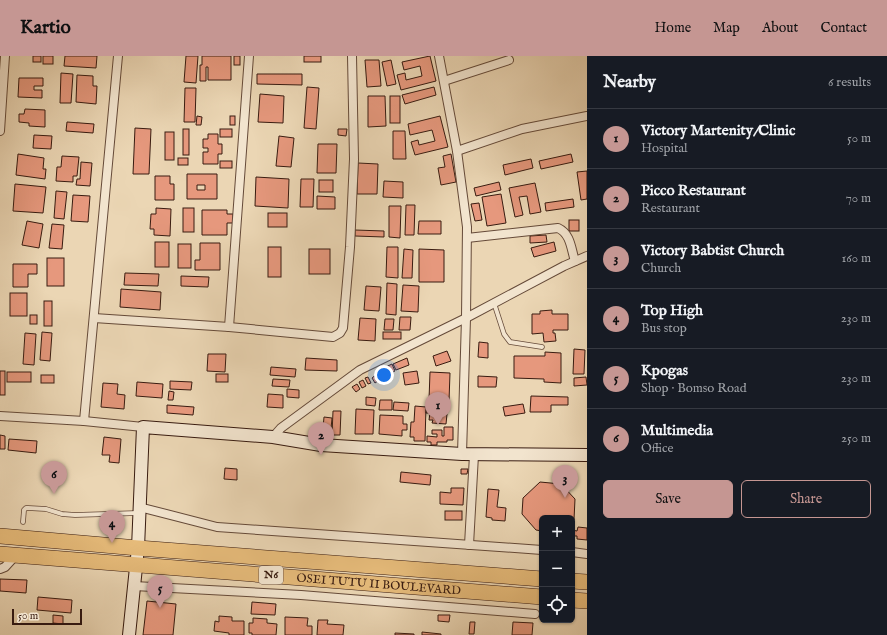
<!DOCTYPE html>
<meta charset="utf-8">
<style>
:root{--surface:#171b24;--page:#242831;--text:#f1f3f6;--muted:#9ea1a6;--line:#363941;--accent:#c59692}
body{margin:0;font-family:"IM FELL English",serif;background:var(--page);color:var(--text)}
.controls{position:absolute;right:12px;bottom:12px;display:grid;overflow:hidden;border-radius:6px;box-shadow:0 1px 3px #0004}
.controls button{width:36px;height:36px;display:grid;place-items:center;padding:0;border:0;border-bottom:1px solid var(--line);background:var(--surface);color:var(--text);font:20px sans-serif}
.scale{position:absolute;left:12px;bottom:10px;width:70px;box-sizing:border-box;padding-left:4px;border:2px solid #381b10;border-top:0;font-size:11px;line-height:14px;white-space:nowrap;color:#381b10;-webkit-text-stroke:3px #f2e4ce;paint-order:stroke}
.you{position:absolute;left:384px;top:319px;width:14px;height:14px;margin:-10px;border:3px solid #fff;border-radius:50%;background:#1a73e8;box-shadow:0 0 0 6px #1a73e833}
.badge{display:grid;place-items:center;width:26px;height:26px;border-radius:50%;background:var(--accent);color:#111;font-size:13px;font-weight:700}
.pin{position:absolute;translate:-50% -33px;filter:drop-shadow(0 1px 2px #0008)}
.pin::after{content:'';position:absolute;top:21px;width:14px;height:12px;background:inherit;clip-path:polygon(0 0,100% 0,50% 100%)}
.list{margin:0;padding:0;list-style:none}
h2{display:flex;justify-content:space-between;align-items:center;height:52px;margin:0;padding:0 16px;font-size:17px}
h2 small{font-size:13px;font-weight:400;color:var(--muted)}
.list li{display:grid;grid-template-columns:26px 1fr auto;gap:12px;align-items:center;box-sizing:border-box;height:60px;padding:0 16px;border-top:1px solid var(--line)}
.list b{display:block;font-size:15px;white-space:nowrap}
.list p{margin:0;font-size:13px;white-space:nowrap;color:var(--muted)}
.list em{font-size:13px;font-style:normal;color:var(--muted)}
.actions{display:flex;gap:8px;padding:12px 16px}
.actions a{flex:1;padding:9px 0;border:1px solid var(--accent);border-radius:6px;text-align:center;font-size:14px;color:var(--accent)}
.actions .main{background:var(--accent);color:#111}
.icon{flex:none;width:22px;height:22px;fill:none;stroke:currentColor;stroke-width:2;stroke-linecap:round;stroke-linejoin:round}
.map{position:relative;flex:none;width:587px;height:579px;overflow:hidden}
header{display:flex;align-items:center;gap:24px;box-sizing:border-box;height:56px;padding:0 20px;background:var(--accent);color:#111}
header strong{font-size:19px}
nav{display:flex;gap:22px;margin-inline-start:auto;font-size:14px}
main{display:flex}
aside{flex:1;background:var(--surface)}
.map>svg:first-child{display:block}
</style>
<header>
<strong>Kartio</strong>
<nav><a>Home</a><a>Map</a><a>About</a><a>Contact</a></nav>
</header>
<main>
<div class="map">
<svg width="587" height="579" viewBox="0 0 587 579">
<rect width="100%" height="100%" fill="#ebd6b4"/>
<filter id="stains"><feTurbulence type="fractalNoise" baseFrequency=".005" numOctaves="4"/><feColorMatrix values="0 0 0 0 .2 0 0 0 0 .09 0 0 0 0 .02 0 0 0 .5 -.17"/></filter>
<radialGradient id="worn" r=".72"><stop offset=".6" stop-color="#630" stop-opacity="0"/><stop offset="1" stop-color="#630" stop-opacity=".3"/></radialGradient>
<g fill="#e6987d" stroke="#381b10" fill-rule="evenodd">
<rect x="33" y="0" width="8" height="6"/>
<rect x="43" y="0" width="10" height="8"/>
<path d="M65,0H97L96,12L64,10Z"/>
<path d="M186,0H198L196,27L184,26Z"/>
<path d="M202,0H231V24H208V11H206V25H200V9H202Z"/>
<rect x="234" y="0" width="6" height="9"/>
<rect x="304" y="0" width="17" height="6"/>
<path d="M430,0L436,25L401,34L397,19L405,17L406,24L422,20L420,10L404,14L402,6Z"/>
<path d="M365,4H379L381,30L367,31Z"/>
<path d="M391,4L396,28L387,30L382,6Z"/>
<path d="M61,17L73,18L71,47H60Z"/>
<path d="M257,18H302V29L257,28Z"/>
<path d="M77,19L93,20V30H97L96,48L76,46Z"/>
<path d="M19,22H43V30H34V34H42V42L18,41Z"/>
<path d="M307,31L319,32L316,73L304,72Z"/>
<path d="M434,31L436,39L405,48L402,39Z"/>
<path d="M185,32H196L195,66H184Z"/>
<path d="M260,38L284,40L283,67L258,66Z"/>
<path d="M368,40H385L386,70L368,71Z"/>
<rect x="390" y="40" width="10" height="27"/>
<path d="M25,53L45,54V71L29,70V67L19,66V58H24Z"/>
<path d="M197,60L202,61L201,69H196Z"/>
<rect x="230" y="60" width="5" height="9"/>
<path d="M440,60L448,91L415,99L411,86L418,84L419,89L435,85L432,74L410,79L408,68Z"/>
<path d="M67,66L94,68L93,77L66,75Z"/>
<path d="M135,72L151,73L149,118H133Z"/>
<rect x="183" y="73" width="6" height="26"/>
<rect x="220" y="73" width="12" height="8"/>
<path d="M338,73H347L346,80L338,79Z"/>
<path d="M393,75H405L406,103H393Z"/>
<rect x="165" y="76" width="9" height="28"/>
<path d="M208,78H218V88H222V98H218V108H203V96H208V92H203V83H208Z"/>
<path d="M34,79L52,80L51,93L33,92Z"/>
<path d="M279,80L294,82L291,111L276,110Z"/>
<path d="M318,88H337L336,117H317Z"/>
<path d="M18,98L44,102L43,113H46L45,123L16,119Z"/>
<path d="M451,98L456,126L441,129L438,112L445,111L443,100Z"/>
<path d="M571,98L573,106L541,113L539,105Z"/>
<path d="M62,100L79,101L77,120H73V126L56,125L57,111H61Z"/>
<rect x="178" y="102" width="10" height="7"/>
<path d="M531,103L533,112L505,119L503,109Z"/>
<rect x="220" y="105" width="12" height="7"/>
<path d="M81,106L92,107L90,130L76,129L77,123H80Z"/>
<path d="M358,107L378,108L377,138H357Z"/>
<path d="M587,115V143L581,144L577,116Z"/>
<path d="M187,118H217V143H187ZM197,129H205V134H197Z"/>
<path d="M155,120H170V128H174V144H155Z"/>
<path d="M256,121L289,123L288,152L255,150Z"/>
<path d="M301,123H314L313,151H300Z"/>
<rect x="319" y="124" width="14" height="12"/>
<path d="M384,125L403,126V142L383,141Z"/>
<path d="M499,126L501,134L476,140L474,132Z"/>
<path d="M535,127L541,156L530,158L527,140L519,141L523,159L515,161L509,132Z"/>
<path d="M15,128L46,131L43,157L13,155Z"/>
<path d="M56,135L67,136L64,163L54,162Z"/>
<path d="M501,138L506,167L487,170L482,141Z"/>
<path d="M73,139L90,140L88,166L71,165Z"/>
<path d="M317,140L335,141V153H317Z"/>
<path d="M573,143L574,151L546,155L545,147Z"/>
<path d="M479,147L482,164L475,165L471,148Z"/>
<path d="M406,149H415L414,179H405Z"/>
<path d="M389,150H401L400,182L389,181Z"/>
<path d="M156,152L171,153L170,180L154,179V173H150L151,158H156Z"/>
<rect x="183" y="152" width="11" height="24"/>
<path d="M202,154H227V158H233V167H227V179H202Z"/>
<rect x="268" y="157" width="19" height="14"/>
<rect x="569" y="164" width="10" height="11"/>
<path d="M27,165L43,168L39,192L22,189Z"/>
<path d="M419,165H441V178H418Z"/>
<path d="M52,168L64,169L62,193L49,192Z"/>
<path d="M355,174L384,175V181L355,180Z"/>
<path d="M546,179L547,186L530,187V180Z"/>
<rect x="155" y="186" width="14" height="25"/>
<path d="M554,186L556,195L534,201L531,192Z"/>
<path d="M200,187H220V214H195V204H200Z"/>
<rect x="178" y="188" width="13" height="24"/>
<rect x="268" y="191" width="13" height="30"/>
<path d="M387,191H398V222L386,221Z"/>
<rect x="309" y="193" width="21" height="25"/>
<path d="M404,193L413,194L412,222H402Z"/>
<path d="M419,193L444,194V226H419Z"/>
<rect x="47" y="202" width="17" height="28"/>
<path d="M13,208H37V218H28V231H13Z"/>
<path d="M125,217L159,218L158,230L124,229Z"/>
<path d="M181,220L209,221L208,231L181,230Z"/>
<path d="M387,227L397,228L396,259L386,258Z"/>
<path d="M403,229L419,230L418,256L401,255Z"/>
<path d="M366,230L381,231L379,255L364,254Z"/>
<path d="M121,233L161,236L160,254L120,251Z"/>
<rect x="10" y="237" width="17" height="23"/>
<rect x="44" y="245" width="8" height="25"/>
<path d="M552,254V258H568V274H553V277H555L556,285L544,286L543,277L532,278V258H540V255Z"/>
<rect x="30" y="259" width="7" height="9"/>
<path d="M400,261H411L410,274H399Z"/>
<path d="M360,262L376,263L375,285L358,284Z"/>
<path d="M385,263H394L393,274H384Z"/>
<path d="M42,276L52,277L50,305L40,304Z"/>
<rect x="383" y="276" width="18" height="7"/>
<path d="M25,277L36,278L34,309L23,308Z"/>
<path d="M479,286L488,287V302L478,301Z"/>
<path d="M574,293L585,294L584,318H573Z"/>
<path d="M447,295L451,305L436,310L433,300Z"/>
<path d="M545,296L561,297V327L544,326V323L514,322V300H545Z"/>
<path d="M208,298H226L225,316L207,315Z"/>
<path d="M306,302L337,304V315L305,314Z"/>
<path d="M407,302L409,309L396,314L393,308Z"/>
<path d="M392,308L395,315L382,321L379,314Z"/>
<path d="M271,311L296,313L295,321L270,319Z"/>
<rect x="0" y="315" width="5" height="24"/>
<path d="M417,315L419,327L405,329L403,317Z"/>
<rect x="7" y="316" width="24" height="10"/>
<path d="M430,316L450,317L449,345L429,344Z"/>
<path d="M378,317L382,322L375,327L372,322Z"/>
<rect x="216" y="318" width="12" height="8"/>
<rect x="41" y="319" width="13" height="8"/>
<path d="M478,320L497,321L496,331H478Z"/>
<path d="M368,321L371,327L368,328L365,322Z"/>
<path d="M586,321L587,329L574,330V322Z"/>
<path d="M273,323L290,324L289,331L272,330Z"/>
<path d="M363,324L366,330L362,332L359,326Z"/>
<path d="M170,325L192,326L191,334L170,333Z"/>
<path d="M137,326L163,328L162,342L136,340Z"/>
<path d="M103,327L118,328L117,338L125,339L124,353L101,351Z"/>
<path d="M357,328L360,333L356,336L352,331Z"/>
<path d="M287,333L299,334V342L287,341Z"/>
<path d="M169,335L174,336L173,344H168Z"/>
<path d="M268,338L283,339V352L267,351Z"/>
<path d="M531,340L568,341V349H551V356H530Z"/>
<path d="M366,341L376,342L375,350L366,349Z"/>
<path d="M380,344H392V354H379Z"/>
<path d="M394,346L409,347L408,355L393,354Z"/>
<path d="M523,348L525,357L505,360L503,351Z"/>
<path d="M167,349L194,351L193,359L167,357Z"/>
<path d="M415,350L426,351L425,385H414V381H410L411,366H414Z"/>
<path d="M427,350L442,351V357L447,358L446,368L432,367L433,364H429L430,357H426Z"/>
<path d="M356,353L374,354L373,378H355Z"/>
<path d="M333,355H341L340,379H332Z"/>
<path d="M380,359L403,360V368H407V374H402V380L379,378Z"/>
<path d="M324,361L332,362L331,373L323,372Z"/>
<path d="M444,371H453V384H447V386H437V389H431V386H427V380L437,381V378H432V374H442V380H444Z"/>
<path d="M320,374H331V380H319Z"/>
<path d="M0,379L5,380V393H0Z"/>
<path d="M104,381L121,383L119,407L109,406L110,399H102Z"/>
<path d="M9,383L37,385L36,397L8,394Z"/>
<path d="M225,412L237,413V424L224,423Z"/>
<path d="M461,413H468L467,418H461Z"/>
<path d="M401,416L431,419L430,429L400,426Z"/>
<path d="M540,426L561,428L575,443L574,464L572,465V462H542V475L536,474L522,458L523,442Z"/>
<path d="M451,432H464L463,449L440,448V436L451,437Z"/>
<path d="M488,433L499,434L497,451L506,452L505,465L492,464V462L486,461Z"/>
<rect x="445" y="455" width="17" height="9"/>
<path d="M578,471L587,472V484L577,483V480H572V474L577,475Z"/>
<path d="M0,523L27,524L26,537L0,535Z"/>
<path d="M38,541L72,544L71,557L37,554Z"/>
<path d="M147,545L176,548L173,579H143Z"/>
<path d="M252,546L276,548L275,559L251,558Z"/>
<path d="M53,559L63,560V568L53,567Z"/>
<path d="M438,559H450L449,566L438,565Z"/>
<path d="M219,560L232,561V565H244V579H229V577L214,575L215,565L219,566Z"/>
<path d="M285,561L308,562L307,570H312V579H285Z"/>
<path d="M253,562L267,563V567L277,568L276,579H252V577H249V567H253Z"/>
<path d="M318,564H328L327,568L344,569L343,579H317Z"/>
<path d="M470,566H475L474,578H469Z"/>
<path d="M513,566L533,567L532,579H512Z"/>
<path d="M422,576L441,578V579H422Z"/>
<path d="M395,577L414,578V579H395Z"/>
</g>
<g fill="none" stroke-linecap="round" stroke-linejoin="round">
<defs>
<g id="lane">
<path d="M494,247L504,278L510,286L542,291"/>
<path d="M23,466L24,454L26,452H28L46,453L62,458L75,459L138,457"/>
</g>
<g id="street">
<path d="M439,0L457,95L467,171L466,262L462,398"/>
<path d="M444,25L509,4"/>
<path d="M0,75L5,0"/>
<path d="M457,95L522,73L587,60"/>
<path d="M467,182L558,172C571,178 571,193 575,205"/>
<path d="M94,262L229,271L333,281L340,277L343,272L350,191L354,103L352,0"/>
<path d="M229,271L249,0"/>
<path d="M0,360L84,365L143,371"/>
<path d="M84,365L118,0"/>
<path d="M273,381L281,372L360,314L466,262L564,210L587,200"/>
<path d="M139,451L217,471L542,494"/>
<path d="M469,489L474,399"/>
<path d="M572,496L587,498"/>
<path d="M0,513L5,511L16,499"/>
<path d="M134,530L301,539L535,558"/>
</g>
<path id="secondary" d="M129,579L138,492L143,371L273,381L321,389L462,398L587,399"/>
<g id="highway">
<path d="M0,480L138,492L542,523"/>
<path id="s1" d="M0,498L542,541"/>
<path d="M572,525L587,526"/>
<path d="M572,544L587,545"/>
</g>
</defs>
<use href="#lane" stroke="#654a39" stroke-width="5.5"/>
<use href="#street" stroke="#654a39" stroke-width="10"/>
<use href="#secondary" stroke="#381b10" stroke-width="14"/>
<use href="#highway" stroke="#381b10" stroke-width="16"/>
<use href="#lane" stroke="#f2e4ce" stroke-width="4"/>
<use href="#street" stroke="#f2e4ce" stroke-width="8"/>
<use href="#secondary" stroke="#f2e4ce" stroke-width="12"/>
<use href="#highway" stroke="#e6bb7a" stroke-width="15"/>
</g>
<g text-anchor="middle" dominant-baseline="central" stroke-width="4" stroke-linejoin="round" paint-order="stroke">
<rect fill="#f2e4ce" stroke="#705749" stroke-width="1" x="259" y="510" width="24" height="18" rx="3"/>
<g font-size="11" font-weight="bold" fill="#381b10">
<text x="271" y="519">N6</text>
</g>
<g font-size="12" fill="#381b10" stroke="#f2e4ce">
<text stroke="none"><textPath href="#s1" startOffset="380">OSEI TUTU II BOULEVARD</textPath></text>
</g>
</g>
<rect width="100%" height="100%" filter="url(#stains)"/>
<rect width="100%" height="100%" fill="url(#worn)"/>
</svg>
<div class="controls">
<button>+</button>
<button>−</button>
<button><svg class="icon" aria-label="locate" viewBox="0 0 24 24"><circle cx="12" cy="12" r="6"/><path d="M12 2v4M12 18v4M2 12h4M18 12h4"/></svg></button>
</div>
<div class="scale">50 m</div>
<div class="you"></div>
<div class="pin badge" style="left:438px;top:369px">1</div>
<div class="pin badge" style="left:321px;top:399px">2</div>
<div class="pin badge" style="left:565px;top:442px">3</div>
<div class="pin badge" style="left:112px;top:487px">4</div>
<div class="pin badge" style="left:160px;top:552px">5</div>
<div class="pin badge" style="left:54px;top:438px">6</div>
</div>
<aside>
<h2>Nearby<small>6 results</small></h2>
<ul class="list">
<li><span class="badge">1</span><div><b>Victory Martenity/Clinic</b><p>Hospital</p></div><em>50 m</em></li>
<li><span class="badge">2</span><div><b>Picco Restaurant</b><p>Restaurant</p></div><em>70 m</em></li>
<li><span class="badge">3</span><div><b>Victory Babtist Church</b><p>Church</p></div><em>160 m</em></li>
<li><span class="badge">4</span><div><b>Top High</b><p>Bus stop</p></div><em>230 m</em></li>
<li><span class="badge">5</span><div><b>Kpogas</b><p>Shop · Bomso Road</p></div><em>230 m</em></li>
<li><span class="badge">6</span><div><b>Multimedia</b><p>Office</p></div><em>250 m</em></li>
</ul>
<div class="actions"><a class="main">Save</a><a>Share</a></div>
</aside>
</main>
